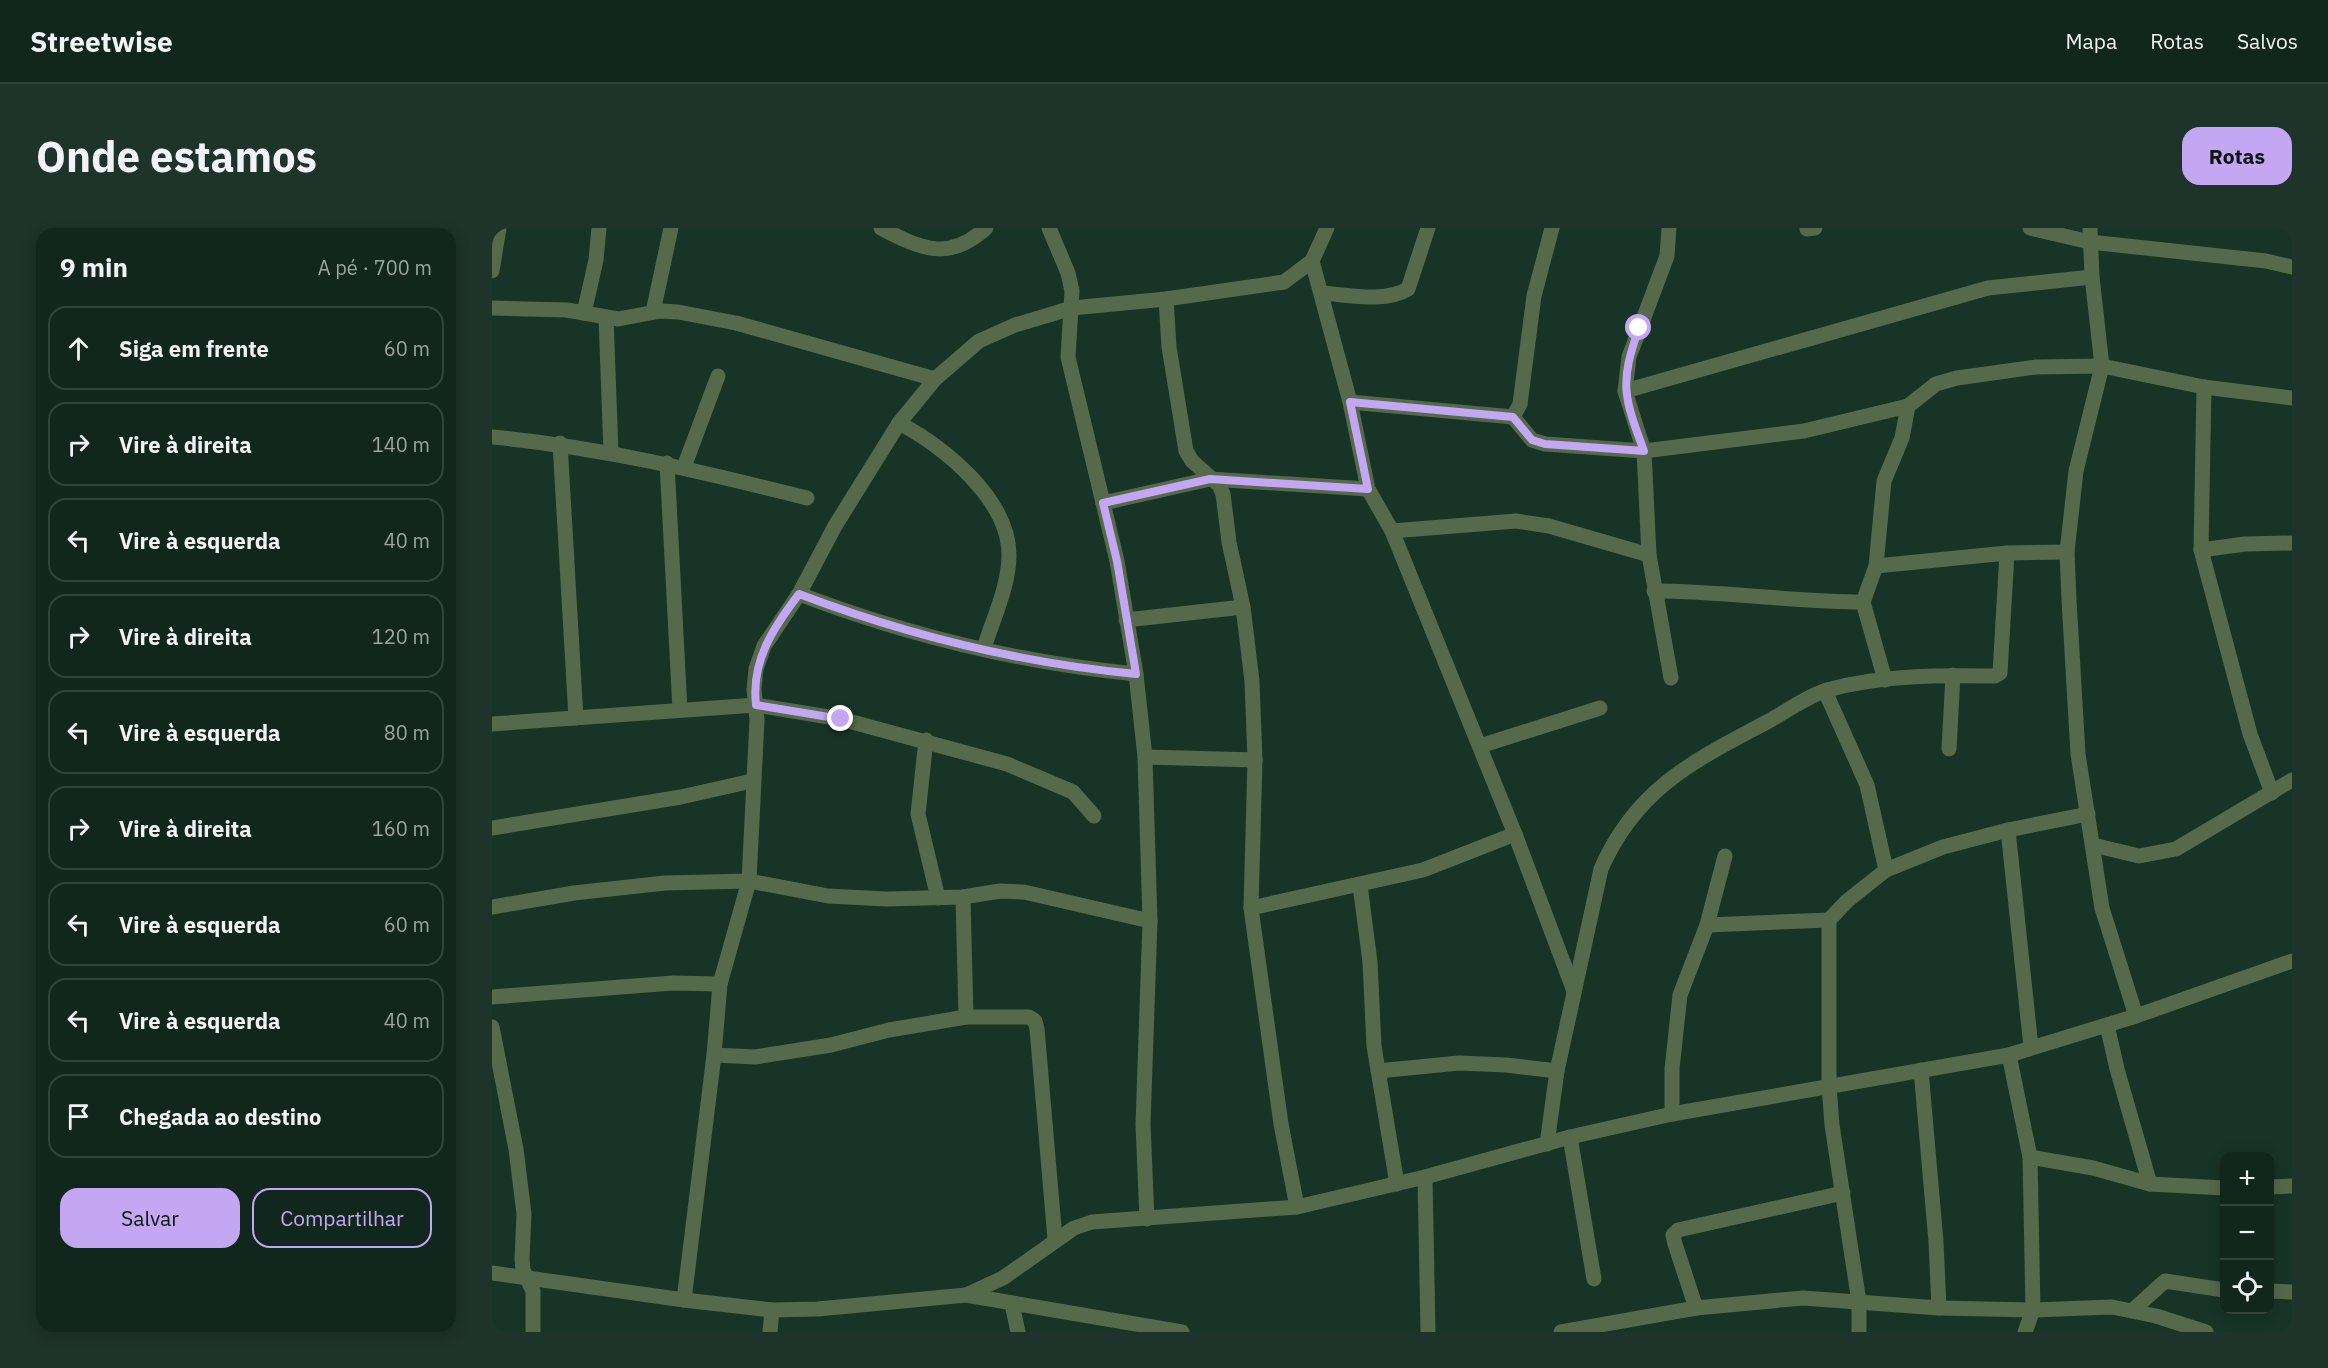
<!DOCTYPE html>
<html lang="pt">
<meta charset="utf-8">
<style>
:root{--surface:#11271d;--page:#1e332a;--text:#f1f3f6;--muted:#9ca5a4;--line:#30443b;--accent:#c3a7f2}
body{margin:0;font-family:"IBM Plex Sans",sans-serif;background:var(--page);color:var(--text)}
.controls{position:absolute;right:18px;bottom:18px;display:grid;overflow:hidden;border-radius:12px;box-shadow:0 3px 15px #0003}
.controls button{width:54px;height:54px;display:grid;place-items:center;padding:0;border:0;border-bottom:2px solid var(--line);background:var(--surface);color:var(--text);font:30px sans-serif}
.stop{position:absolute;width:18px;height:18px;margin:-14px;border:4px solid #c3a7f2;border-radius:50%;background:#fff}
.stop.end{background:#c3a7f2;border-color:#fff;box-shadow:0 2px 6px #0008}
.list{margin:0;padding:0;list-style:none}
h2{display:flex;justify-content:space-between;align-items:center;height:78px;margin:0;padding:0 24px;font-size:26px}
h2 small{font-size:20px;font-weight:400;color:var(--muted)}
.list li{display:grid;grid-template-columns:39px 1fr auto;gap:18px;align-items:center;box-sizing:border-box;height:84px;margin:0 12px 12px;padding:0 12px;border:2px solid var(--line);border-radius:18px}
.list b{display:block;font-size:22px;white-space:nowrap}
.list em{font-size:20px;font-style:normal;color:var(--muted)}
.actions{display:flex;gap:12px;padding:18px 24px}
.actions a{flex:1;padding:14px 0;border:2px solid var(--accent);border-radius:18px;text-align:center;font-size:21px;color:var(--accent)}
.actions .main{background:var(--accent);color:#111}
.icon{flex:none;width:33px;height:33px;fill:none;stroke:currentColor;stroke-width:2;stroke-linecap:round;stroke-linejoin:round}
.map{position:relative;flex:none;width:1800px;height:1104px;overflow:hidden;border-radius:18px}
header{display:flex;align-items:center;gap:36px;box-sizing:border-box;height:84px;padding:0 30px;background:var(--surface);border-bottom:2px solid var(--line)}
header strong{font-size:28px}
nav{display:flex;gap:33px;margin-inline-start:auto;font-size:21px}
.intro{display:flex;align-items:center;justify-content:space-between;box-sizing:border-box;height:144px;padding:0 36px}
h1{margin:0;font-size:42px}
.button{padding:15px 27px;border-radius:18px;background:var(--accent);color:#111;font-size:21px;font-weight:700}
main{display:flex;gap:36px;padding:0 36px}
aside{flex:1;background:var(--surface);border-radius:18px;box-shadow:0 3px 15px #0003}
.map>svg:first-child{display:block}
</style>
<header>
<strong>Streetwise</strong>
<nav><a>Mapa</a><a>Rotas</a><a>Salvos</a></nav>
</header>
<div class="intro"><h1>Onde estamos</h1><a class="button">Rotas</a></div>
<main>
<aside>
<h2>9 min<small>A pé · 700 m</small></h2>
<ul class="list">
<li><svg class="icon" aria-label="ahead" viewBox="0 0 24 24"><path d="M12 20V5M6 11l6-6 6 6"/></svg><div><b>Siga em frente</b></div><em>60 m</em></li>
<li><svg class="icon" aria-label="right" viewBox="0 0 24 24"><path d="M7 20v-9h11M14 6l5 5-5 5"/></svg><div><b>Vire à direita</b></div><em>140 m</em></li>
<li><svg class="icon" aria-label="left" viewBox="0 0 24 24"><path d="M17 20v-9H6M10 6l-5 5 5 5"/></svg><div><b>Vire à esquerda</b></div><em>40 m</em></li>
<li><svg class="icon" aria-label="right" viewBox="0 0 24 24"><path d="M7 20v-9h11M14 6l5 5-5 5"/></svg><div><b>Vire à direita</b></div><em>120 m</em></li>
<li><svg class="icon" aria-label="left" viewBox="0 0 24 24"><path d="M17 20v-9H6M10 6l-5 5 5 5"/></svg><div><b>Vire à esquerda</b></div><em>80 m</em></li>
<li><svg class="icon" aria-label="right" viewBox="0 0 24 24"><path d="M7 20v-9h11M14 6l5 5-5 5"/></svg><div><b>Vire à direita</b></div><em>160 m</em></li>
<li><svg class="icon" aria-label="left" viewBox="0 0 24 24"><path d="M17 20v-9H6M10 6l-5 5 5 5"/></svg><div><b>Vire à esquerda</b></div><em>60 m</em></li>
<li><svg class="icon" aria-label="left" viewBox="0 0 24 24"><path d="M17 20v-9H6M10 6l-5 5 5 5"/></svg><div><b>Vire à esquerda</b></div><em>40 m</em></li>
<li><svg class="icon" aria-label="arrive" viewBox="0 0 24 24"><path d="M6 21V4h12l-3 4 3 4H6"/></svg><div><b>Chegada ao destino</b></div></li>
</ul>
<div class="actions"><a class="main">Salvar</a><a>Compartilhar</a></div>
</aside>
<div class="map">
<svg width="1800" height="1104" viewBox="0 0 1800 1104">
<rect width="100%" height="100%" fill="#173427"/>
<g fill="none" stroke-linecap="round" stroke-linejoin="round">
<g stroke="#55694b" stroke-width="15">
<path d="M389,0C429,21 457,34 494,0"/>
<path d="M557,0L576,45L580,63L576,129L625,333L644,446L653,529L658,693L651,896L655,991"/>
<path d="M1177,0L1175,28L1137,129L1133,163L1152,223L1157,327L1179,450"/>
<path d="M1538,0L1598,14L1774,33L1800,39"/>
<path d="M1598,0L1600,49L1610,138L1584,243L1575,324L1577,372L1586,526L1610,680L1644,788"/>
<path d="M1315,1L1323,0"/>
<path d="M820,33L858,174L876,261L900,303L1023,606L1082,763"/>
<path d="M0,43L7,0"/>
<path d="M830,65C858,67 892,75 916,61L936,0"/>
<path d="M674,71L677,119L694,223L700,233L727,257L731,266L737,314L751,379L760,453L763,532L759,680L789,896L805,979"/>
<path d="M0,80L75,82L126,91L169,83L186,84L244,95L443,151"/>
<path d="M161,84L179,0"/>
<path d="M92,85L104,32L107,0"/>
<path d="M114,89L119,225"/>
<path d="M1712,159L1709,322L1758,506L1780,565"/>
<path d="M1133,163L1496,60L1600,49"/>
<path d="M858,174L1021,189L1028,176L1042,68L1060,0"/>
<path d="M1021,189L1040,212L1053,216L1152,223L1312,203L1416,178L1444,156L1465,150L1544,139L1610,138L1712,159L1800,170"/>
<path d="M407,195C452,219 517,271 517,327C517,358 501,391 492,420"/>
<path d="M0,209C108,219 211,244 315,270"/>
<path d="M68,215L84,490"/>
<path d="M175,235L188,482"/>
<path d="M192,239L226,148"/>
<path d="M611,275L718,251L876,261"/>
<path d="M900,303L1024,293L1057,298L1157,327"/>
<path d="M1709,322L1753,316L1800,315"/>
<path d="M1384,338L1392,253L1410,210L1416,178"/>
<path d="M1162,363C1232,363 1301,374 1371,374L1384,338L1515,325L1575,324"/>
<path d="M307,366C415,407 529,435 644,446"/>
<path d="M1371,374L1393,452"/>
<path d="M634,392L751,379"/>
<path d="M1333,463L1375,557L1394,642"/>
<path d="M0,496L264,477L349,491L515,536L581,564L602,588"/>
<path d="M434,512L426,586L446,670"/>
<path d="M988,518L1108,480"/>
<path d="M1457,521L1461,447"/>
<path d="M653,529L763,532"/>
<path d="M0,600L189,569L260,553"/>
<path d="M1516,602L1539,819"/>
<path d="M1601,617L1647,628L1684,621L1800,552"/>
<path d="M868,657L878,734L882,818L905,956"/>
<path d="M471,669L474,789"/>
<path d="M0,679L82,665L173,655L257,653L336,668L394,671L471,669L508,663L532,664L658,693"/>
<path d="M759,680L931,642L1023,606"/>
<path d="M1215,697L1337,692"/>
<path d="M0,769L181,755L228,756"/>
<path d="M1615,797L1625,841L1658,956"/>
<path d="M0,799L24,921L32,986L30,1031L31,1042L41,1063V1104"/>
<path d="M222,827L263,829L339,817L397,802L474,789H537L543,793L545,801L563,1011"/>
<path d="M1517,827L1538,929L1541,1082L1533,1104"/>
<path d="M1429,842L1444,1014L1447,1080"/>
<path d="M886,843L967,835L1014,837L1065,843"/>
<path d="M1180,886V841L1188,767L1215,697L1233,628"/>
<path d="M1078,909L1102,1051"/>
<path d="M1055,916L1065,843L1109,641C1144,561 1201,533 1275,494C1294,484 1315,468 1335,462C1389,447 1448,447 1503,448L1508,445L1515,325"/>
<path d="M1538,929L1601,940L1658,956L1732,960"/>
<path d="M933,949L936,1104"/>
<path d="M1778,959L1800,958"/>
<path d="M0,1045L192,1072L280,1082L326,1081L474,1067L690,1104"/>
<path d="M1778,1063L1800,1064"/>
<path d="M474,1067L511,1050L582,1000L600,994L805,979L933,949L1078,909L1180,886L1517,827L1644,788L1800,733"/>
<path d="M192,1072L222,827L228,756L257,653L265,492L262,461L264,441L272,418L307,366L343,298L407,195L443,151L487,113L523,97L580,80L674,71L792,54L820,33L835,0"/>
<path d="M520,1076L526,1104"/>
<path d="M1204,1080L1183,1016L1181,1007L1186,1002L1351,965"/>
<path d="M1641,1082L1673,1053L1732,1062"/>
<path d="M278,1104L280,1082"/>
<path d="M1069,1104L1204,1080L1311,1070L1447,1080L1541,1082L1620,1079L1664,1088L1714,1104"/>
<path d="M1367,1104V1074L1340,897L1337,857V692L1355,673L1394,642L1451,619L1516,602L1596,586"/>
</g>
</g>
<g fill="none" stroke-linecap="round" stroke-linejoin="round">
<path stroke="#c3a7f2" stroke-width="8" d="M349,491L264,477C259,433 281,400 307,366C415,407 529,435 644,446L625,333L611,275L718,251L876,261L858,174L1021,189L1040,212L1053,216L1152,223C1132,169 1127,156 1147,100"/>
</g>
</svg>
<div class="controls">
<button>+</button>
<button>−</button>
<button><svg class="icon" aria-label="locate" viewBox="0 0 24 24"><circle cx="12" cy="12" r="6"/><path d="M12 2v4M12 18v4M2 12h4M18 12h4"/></svg></button>
</div>
<div class="stop" style="left:1147px;top:100px"></div>
<div class="stop end" style="left:349px;top:491px"></div>
</div>
</main>
